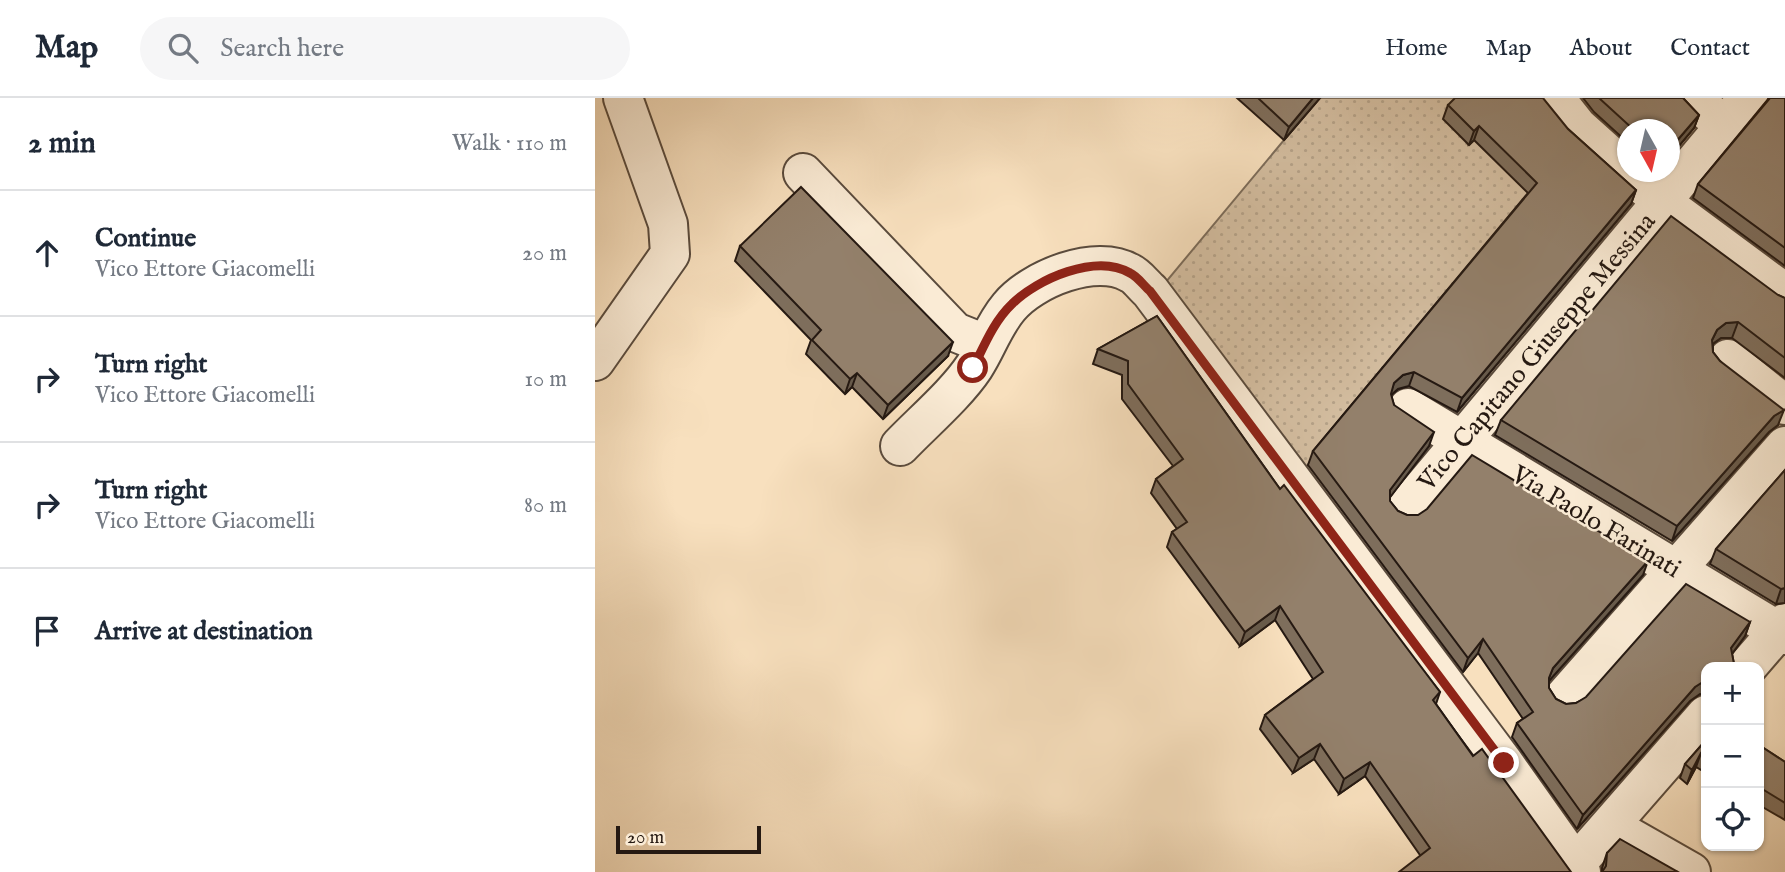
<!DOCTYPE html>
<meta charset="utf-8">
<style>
:root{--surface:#fff;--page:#f6f6f7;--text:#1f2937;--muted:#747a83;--line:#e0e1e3}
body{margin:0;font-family:"IM FELL English",serif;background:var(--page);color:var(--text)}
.controls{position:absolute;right:21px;bottom:21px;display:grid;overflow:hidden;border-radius:14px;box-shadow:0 2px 5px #0004}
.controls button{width:63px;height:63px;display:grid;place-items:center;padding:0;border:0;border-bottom:2px solid var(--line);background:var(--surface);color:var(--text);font:35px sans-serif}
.compass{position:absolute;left:1022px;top:21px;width:63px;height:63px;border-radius:50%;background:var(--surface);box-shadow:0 2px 5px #0004;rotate:172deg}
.scale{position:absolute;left:21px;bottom:18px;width:145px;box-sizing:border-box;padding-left:7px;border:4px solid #251912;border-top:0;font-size:19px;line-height:24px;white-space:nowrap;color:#251912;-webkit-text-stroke:5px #faebd5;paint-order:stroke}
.stop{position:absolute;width:21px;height:21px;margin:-16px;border:5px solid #8f2418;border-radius:50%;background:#fff}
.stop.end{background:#8f2418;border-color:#fff;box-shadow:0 2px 7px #0008}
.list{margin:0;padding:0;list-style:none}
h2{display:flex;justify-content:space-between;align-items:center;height:91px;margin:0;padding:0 28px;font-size:30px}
h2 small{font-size:23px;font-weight:400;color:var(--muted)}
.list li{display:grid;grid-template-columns:46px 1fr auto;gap:21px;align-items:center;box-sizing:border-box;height:126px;padding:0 28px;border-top:2px solid var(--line)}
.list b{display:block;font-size:26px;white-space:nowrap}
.list p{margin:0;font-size:23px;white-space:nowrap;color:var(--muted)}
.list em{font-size:23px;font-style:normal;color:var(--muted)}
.icon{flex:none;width:38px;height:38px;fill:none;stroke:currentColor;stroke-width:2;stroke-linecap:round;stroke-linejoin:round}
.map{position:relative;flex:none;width:1190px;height:774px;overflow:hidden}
header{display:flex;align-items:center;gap:42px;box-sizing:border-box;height:98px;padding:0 35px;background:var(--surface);border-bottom:2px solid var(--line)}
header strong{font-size:33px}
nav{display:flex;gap:38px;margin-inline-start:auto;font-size:24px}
.search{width:490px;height:63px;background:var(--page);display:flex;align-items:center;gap:18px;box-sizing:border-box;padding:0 24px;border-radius:38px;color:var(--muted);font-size:26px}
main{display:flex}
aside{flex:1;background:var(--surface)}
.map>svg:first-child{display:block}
</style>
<header>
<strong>Map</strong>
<div class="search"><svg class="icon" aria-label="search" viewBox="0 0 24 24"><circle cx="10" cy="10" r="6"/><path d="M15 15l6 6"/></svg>Search here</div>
<nav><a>Home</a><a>Map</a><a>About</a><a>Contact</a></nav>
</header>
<main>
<aside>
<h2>2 min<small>Walk · 110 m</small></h2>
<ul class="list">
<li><svg class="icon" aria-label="ahead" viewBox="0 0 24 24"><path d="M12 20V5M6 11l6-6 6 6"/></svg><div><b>Continue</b><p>Vico Ettore Giacomelli</p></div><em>20 m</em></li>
<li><svg class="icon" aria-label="right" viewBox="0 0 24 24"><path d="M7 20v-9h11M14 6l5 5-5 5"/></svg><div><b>Turn right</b><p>Vico Ettore Giacomelli</p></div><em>10 m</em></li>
<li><svg class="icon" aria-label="right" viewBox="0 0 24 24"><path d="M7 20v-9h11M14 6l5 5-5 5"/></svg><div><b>Turn right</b><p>Vico Ettore Giacomelli</p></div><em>80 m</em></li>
<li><svg class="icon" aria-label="arrive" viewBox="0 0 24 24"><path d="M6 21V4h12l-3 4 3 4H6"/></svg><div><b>Arrive at destination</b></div></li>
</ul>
</aside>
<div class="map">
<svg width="1190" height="774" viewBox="0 0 1190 774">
<defs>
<pattern id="grass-dots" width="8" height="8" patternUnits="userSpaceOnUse" patternTransform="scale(1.75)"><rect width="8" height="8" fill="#d4bea1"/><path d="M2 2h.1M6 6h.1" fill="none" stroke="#b6a38a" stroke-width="1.8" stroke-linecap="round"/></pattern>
</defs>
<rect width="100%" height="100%" fill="#f8e0be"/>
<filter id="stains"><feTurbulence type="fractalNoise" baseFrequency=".00286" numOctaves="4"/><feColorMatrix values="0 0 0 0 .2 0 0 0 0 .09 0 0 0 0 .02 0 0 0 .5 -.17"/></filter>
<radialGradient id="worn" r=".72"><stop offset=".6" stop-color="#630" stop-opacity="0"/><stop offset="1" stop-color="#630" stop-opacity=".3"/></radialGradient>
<path fill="url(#grass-dots)" stroke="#7c6c5a" stroke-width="2" d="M724,0H868L873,47L880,42L937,98L711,369L570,185Z"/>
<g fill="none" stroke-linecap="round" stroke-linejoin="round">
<defs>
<path id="pedestrian" d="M1097,0L1130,28"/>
<g id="minor">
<path d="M960,0L983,29L1032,73"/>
<path d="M1033,74L1067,104L1190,195"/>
<path d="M208,75L360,234L390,246"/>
<path d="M1133,261L1190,307"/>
<path d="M0,263L75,156L73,126L28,0"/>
<path d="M813,310L1190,537"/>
<path d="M305,348C328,324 361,296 379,269C392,249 398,228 414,209C437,181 501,155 535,175C542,178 549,188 555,193L909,665L986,774"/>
<path d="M811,410L1153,0"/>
<path d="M1152,569L1190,525"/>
<path d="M970,598L1190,348"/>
<path d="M1017,729L1096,774"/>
<path d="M981,766L1111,617"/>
</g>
</defs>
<use href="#pedestrian" stroke="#5a4b3d" stroke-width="42"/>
<use href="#minor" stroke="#5a4b3d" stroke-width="42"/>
<use href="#pedestrian" stroke="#faebd5" stroke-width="38"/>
<use href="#minor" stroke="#faebd5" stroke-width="38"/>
</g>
<g fill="#7e6e5c" stroke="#251912" stroke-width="2">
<path d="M642,0H725L689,42Z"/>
<path d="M988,0H1088L1104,17L1099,30L1074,60V32H1032V44L999,14Z"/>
<path d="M1174,0H1190V168L1098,100L1103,86Z"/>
<path d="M853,7L973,31L1041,92L1036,106L862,314L814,288L803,291L796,297L799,307L834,348L795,399V403L803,413L812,417L1048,477L954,583V590L961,601L971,606L981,605L1155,524L1150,538L1137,556L1139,566L1137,569H1111L1105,596L1095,603L982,731L917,639L922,625L928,621L883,555L868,574L713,367L718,353L933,95L879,42L874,47L848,21Z"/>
<path d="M145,148L353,258L288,321L257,289L250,296L211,256L216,242L140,163Z"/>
<path d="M1183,197L1190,200V280L1137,240H1126L1118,246V254L1125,263L1183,327L1174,334L1077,443L900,337L906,322Z"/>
<path d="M562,218L685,391L845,594L841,606L878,658L973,772L825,757L770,678L744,696L719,661L698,675L665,631L670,617L718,581L680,522L645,548L572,449L577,434L582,431L556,395L561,381L578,368L527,301V277L498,266L503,251Z"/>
<path d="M1190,372V505L1181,506L1115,466L1121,451Z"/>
<path d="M1111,642V675L1101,669L1092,686L1085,680L1090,666Z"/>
<path d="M1164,647L1190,664V722L1164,707Z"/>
<path d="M1012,755L1083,774H1007V770Z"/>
</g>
<g fill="#675a4b" stroke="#251912" stroke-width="2">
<path d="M718,0H725L689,42L694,29Z"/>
<path d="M1104,17L1099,30L1074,60V52Z"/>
<path d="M884,28L879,42L874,47L879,33Z"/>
<path d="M1041,92L1036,106L862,314L867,300Z"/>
<path d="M1143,224L1137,240H1126L1116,247L1117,242L1122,232L1131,225Z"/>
<path d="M358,244L353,258L288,321L293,307Z"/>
<path d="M819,274L814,288L803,291L794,299L799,285L808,277Z"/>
<path d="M262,275L257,289L250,296L255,281Z"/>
<path d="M1189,312L1183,327L1174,334L1077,443L1082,428L1179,318Z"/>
<path d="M839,334L834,348L790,406L795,392Z"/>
<path d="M1053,463L1048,477L953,584L948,594L958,570Z"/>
<path d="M1190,490V505L1181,506L1186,491Z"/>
<path d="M685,508L680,522L645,548L650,534Z"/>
<path d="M1155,524L1150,538L1131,564L1136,550Z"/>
<path d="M888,541L883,555L868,574L873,560Z"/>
<path d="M1110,582H1111V597L1105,596L1095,603L982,731L988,717L1100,589Z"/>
<path d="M725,646L719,661L698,675L704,660Z"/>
<path d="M1106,655L1101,669L1092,686L1097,672Z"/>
<path d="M775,664L770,678L744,696L749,681Z"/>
</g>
<g fill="#93806b" stroke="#251912" stroke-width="2">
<path d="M663,0H718L694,29Z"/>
<path d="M860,0H948L973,31L1041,92L867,300L819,274L808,277L799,285L796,296L799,307L839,334L795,392V403L803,413L812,417H823L832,411L877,357L1053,463L958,570L954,580V590L961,601L971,606L981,605L991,599L1091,486L1155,524L1136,550L1139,566L1136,569H1111V582L1100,589L988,717L922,625L938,614L888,541L873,560L718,353L942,85L884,28L879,33L853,7Z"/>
<path d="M1004,0H1088L1104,17L1074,52V32H1039Z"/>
<path d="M1175,0H1190V150L1103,86Z"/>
<path d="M206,89L358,244L293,307L262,275L255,281L217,242L226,232L145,148Z"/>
<path d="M1076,118L1183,197L1190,200V260L1143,224L1131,225L1122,232L1117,242L1118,254L1125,263L1189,312L1179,318L1082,428L906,322Z"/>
<path d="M562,218L685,391L689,387L845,594L838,602L878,658L887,651L976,774H804L835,750L775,664L749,681L725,646L704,660L670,617L728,574L685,508L650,534L577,434L592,424L561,381L588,361L533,286V263L503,251Z"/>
<path d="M1190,372V490L1186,491L1121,451Z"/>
<path d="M1111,642V658L1106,655L1097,672L1090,666Z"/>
<path d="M1164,647L1190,664V705L1164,689Z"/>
<path d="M1025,741L1083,774H1007L1011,768L1012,755Z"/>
</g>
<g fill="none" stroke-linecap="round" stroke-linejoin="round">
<path stroke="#8f2418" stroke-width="9" d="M378,270C389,248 399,223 417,206C442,181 501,155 535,175C542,178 549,188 555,193L909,665"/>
</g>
<g text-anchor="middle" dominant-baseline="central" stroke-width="5" stroke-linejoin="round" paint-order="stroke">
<g font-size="26" fill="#251912" stroke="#faebd5">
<text transform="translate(942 254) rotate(-50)">Vico Capitano Giuseppe Messina</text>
<text transform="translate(1001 424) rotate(31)">Via Paolo Farinati</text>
</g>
</g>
<rect width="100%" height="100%" filter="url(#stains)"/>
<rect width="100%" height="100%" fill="url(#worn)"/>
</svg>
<div class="controls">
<button>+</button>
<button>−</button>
<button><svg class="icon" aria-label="locate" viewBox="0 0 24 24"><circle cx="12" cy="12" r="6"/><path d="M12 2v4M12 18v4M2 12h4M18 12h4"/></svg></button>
</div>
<svg class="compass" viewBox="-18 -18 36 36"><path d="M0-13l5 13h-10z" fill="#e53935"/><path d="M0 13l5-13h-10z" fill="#747a83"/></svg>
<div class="scale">20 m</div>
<div class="stop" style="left:378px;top:270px"></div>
<div class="stop end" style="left:909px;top:665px"></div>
</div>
</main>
